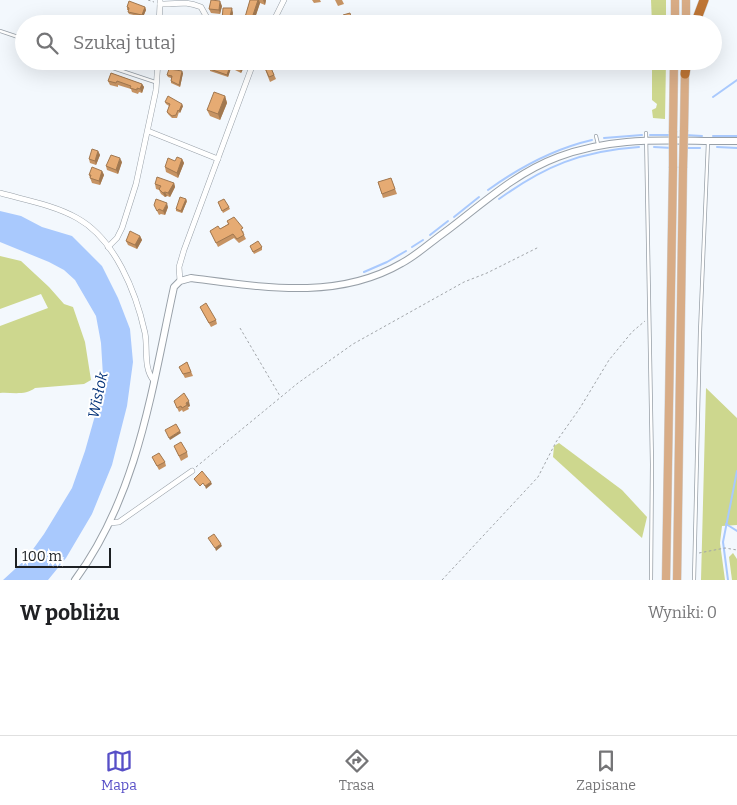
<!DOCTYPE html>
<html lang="pl">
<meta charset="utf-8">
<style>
:root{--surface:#fff;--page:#f6f6f6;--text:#202124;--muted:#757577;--line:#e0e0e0;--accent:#574fc7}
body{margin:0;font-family:Bitter,serif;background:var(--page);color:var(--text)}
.scale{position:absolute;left:15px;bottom:12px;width:96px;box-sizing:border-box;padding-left:5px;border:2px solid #1d2023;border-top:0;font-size:14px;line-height:18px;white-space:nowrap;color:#1d2023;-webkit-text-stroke:4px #fff;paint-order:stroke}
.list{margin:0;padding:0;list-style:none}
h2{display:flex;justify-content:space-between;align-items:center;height:65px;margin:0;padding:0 20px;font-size:21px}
h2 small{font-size:16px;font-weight:400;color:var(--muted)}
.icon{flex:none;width:28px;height:28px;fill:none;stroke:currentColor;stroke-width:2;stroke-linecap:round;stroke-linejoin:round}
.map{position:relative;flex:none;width:737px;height:580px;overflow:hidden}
.search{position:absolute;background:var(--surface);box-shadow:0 5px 20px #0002;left:15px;right:15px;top:15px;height:55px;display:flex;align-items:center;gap:12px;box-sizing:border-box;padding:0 18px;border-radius:28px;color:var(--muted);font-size:19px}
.sheet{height:155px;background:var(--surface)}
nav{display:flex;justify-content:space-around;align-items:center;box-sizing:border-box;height:70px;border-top:1px solid var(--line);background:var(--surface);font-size:14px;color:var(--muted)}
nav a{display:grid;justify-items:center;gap:2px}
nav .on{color:var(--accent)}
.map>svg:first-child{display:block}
</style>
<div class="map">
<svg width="737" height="580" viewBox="0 0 737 580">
<rect width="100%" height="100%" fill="#f3f8fd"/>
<g fill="#cdd78e">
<path d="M651,0H666V24H652Z"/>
<path d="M652,61H666L665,119L653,118L652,110L656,108L657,104L652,100Z"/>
<path d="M0,256L21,261L49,287L64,304L73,307L85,342L91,380L84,384L35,388C25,396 11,392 0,393V326L48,308L41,294L0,309Z"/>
<path d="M706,388L737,418V525L722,526L720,543L725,580H701Z"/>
<path d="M559,443L622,490L647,517L642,538L553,457L554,446Z"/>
<path d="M733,553L737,559V580H732L729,557Z"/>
</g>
<path fill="#a9c9fd" d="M0,211L21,216L42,227L72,236L102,266L118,298L130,329L133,362L127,406L112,465L92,514L66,558L48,580H3L26,559L44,534L72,488L85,451L98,405L103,376L101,343L96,316L75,280L64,270L49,262L0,242Z"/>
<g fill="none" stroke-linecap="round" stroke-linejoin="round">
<g stroke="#a9c9fd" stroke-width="2">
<path d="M713,97L737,80"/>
<path d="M650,135H671"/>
<path d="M685,135L702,136"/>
<path d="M713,136H737"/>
<path d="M604,138L642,135"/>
<path d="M654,147L672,148"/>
<path d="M717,147L737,148"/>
<path d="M686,148H700"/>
<path d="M488,190C520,167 553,149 592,140"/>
<path d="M499,199C545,166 581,151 639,147"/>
<path d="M454,217L479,197"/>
<path d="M430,235L448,221"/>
<path d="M412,247L423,240"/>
<path d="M364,272L387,262L406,251"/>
<path d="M726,524L737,531"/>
<path d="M728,580L723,542L737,471"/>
</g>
<defs>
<g id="service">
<path d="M0,31L24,39"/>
<path d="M92,61L155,82"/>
<path d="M646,133L652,464L651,580"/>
<path d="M596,136L598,144"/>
<path d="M694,580L700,332L708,142"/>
</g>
<g id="minor">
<path d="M160,0V4C178,5 183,0 201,7L206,16L213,24"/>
<path d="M159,24L160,4"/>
<path d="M272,24L284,0"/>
<path d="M148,131L218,159"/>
<path d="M0,193C25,200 54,205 77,218C115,239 136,292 145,333C148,349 143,368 154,381"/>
<path d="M108,247L117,238L122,228L136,184L156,90L158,61"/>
<path d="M180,281L179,267L184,250L254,61"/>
<path d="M110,523L119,522L192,471"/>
</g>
<path id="tertiary" d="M75,580C138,495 152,388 174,287L180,281L191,278C262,287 337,301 402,263C417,255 431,242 445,232C481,205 515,173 558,157C618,134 675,142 737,141"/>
<g id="primary">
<path d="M675,24V0"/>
<path d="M686,24V0"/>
<path d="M684,130L685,70"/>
<path d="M673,131L674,61"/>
<path d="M666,580L673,168"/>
<path d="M677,580L683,168"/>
</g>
<g id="motorway">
<path d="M695,24L704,0"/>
<path d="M685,74L687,61"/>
</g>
</defs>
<use href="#service" stroke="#98a0a8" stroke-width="4"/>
<use href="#minor" stroke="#98a0a8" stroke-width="6"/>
<use href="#tertiary" stroke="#98a0a8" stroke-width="8"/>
<use href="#primary" stroke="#d2d2d3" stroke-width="9"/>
<use href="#motorway" stroke="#d2d2d3" stroke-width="10"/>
<g stroke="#a1a5a9" stroke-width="1" stroke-dasharray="2.5 2.5" stroke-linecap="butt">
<path d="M148,0L154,2"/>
<path d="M240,328L280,396"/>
<path d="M196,467L298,383L353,344L464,282L487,273L539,247"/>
<path d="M699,553L725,548L737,550"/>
<path d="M442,580L538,477L556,442L580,408L609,360L632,332L645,321"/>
</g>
<use href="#service" stroke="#fff" stroke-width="2.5"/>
<use href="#minor" stroke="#fff" stroke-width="5"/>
<use href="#tertiary" stroke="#fff" stroke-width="6"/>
<use href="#primary" stroke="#d8ac86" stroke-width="8"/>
<use href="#motorway" stroke="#be7535" stroke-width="9"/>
<defs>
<g id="primary-bridge">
<path d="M673,168V131"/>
<path d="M683,168L684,130"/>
</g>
</defs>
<use href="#primary-bridge" stroke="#d2d2d3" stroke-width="9" stroke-linecap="butt"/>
<use href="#primary-bridge" stroke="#d8ac86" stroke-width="8"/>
</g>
<g fill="#c69363">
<path d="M249,0H266L265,5L260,3L253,24H243L250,0Z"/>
<path d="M312,0H320L321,2L314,3Z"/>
<path d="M335,0H342L344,4L338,6Z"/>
<path d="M222,6L220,14L211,13L209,9Z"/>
<path d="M127,7H145L146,10L143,17L129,14L128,12L129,10H127Z"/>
<path d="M233,13L231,24H224L222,20Z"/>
<path d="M127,61H145L146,63L144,70L128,63Z"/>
<path d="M247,61L241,73L233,69L232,66Z"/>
<path d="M259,61H268L276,79L270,82L263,64L259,63Z"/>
<path d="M284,61H300L301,64L286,69Z"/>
<path d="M230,66L231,68L228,77L210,71V69Z"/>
<path d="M111,73L142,84L144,87L142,93L139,92L138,94L132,92L131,89L118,85V87L110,85L108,81Z"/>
<path d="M183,73L180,87L171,83V78L168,77L167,75Z"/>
<path d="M225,96L227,103L220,120L210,116L207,110Z"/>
<path d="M165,102L183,106L180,113L179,112L177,118H172L168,114L167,112L169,106L166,104Z"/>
<path d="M98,151L100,155L96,165L90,163L89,159Z"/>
<path d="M182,159L184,163L178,178L166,172L165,167L175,161Z"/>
<path d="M122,162L118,174L107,170L106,166Z"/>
<path d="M102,171L104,175L100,185L92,183L89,175Z"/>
<path d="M391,178L397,194L383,198L378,182Z"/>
<path d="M174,183L175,187L170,197L167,196L165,197L161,194L159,190L156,189L155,184Z"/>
<path d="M187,201L182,213L176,211V209Z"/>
<path d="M218,202L229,207L230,209L223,213Z"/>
<path d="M154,205L168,207L165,215L161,214L159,215Z"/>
<path d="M227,221L244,232L243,233L246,239L239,243L234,238L218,247L210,231L220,229L228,224Z"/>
<path d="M140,236L142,240L137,249L128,245L126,241Z"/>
<path d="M250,246L262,247V250L254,254Z"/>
<path d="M200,307L216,320L217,324L211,327L202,311Z"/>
<path d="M187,362L193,376L185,378L179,367Z"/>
<path d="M174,401L190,406L188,407L189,409L183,412L182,410L179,412Z"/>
<path d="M174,446L187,452L188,457L181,461Z"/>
<path d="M152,457L165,462L166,466L159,470Z"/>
</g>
<g fill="#a17850">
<path d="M258,0H259L260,3L253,24H250Z"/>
<path d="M263,0H266L265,5Z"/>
<path d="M220,1L222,6L220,14L219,10Z"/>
<path d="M145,7L146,10L143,17L142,15Z"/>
<path d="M232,8L233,13L230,24L229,20Z"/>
<path d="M144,61H145L146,63L144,70L143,67Z"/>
<path d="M244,61H247L241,73L240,69Z"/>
<path d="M230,66L231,68L228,77L227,75Z"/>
<path d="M182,71L183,73L180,87L179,85Z"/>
<path d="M142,84L144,87L142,93L140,89Z"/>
<path d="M225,96L227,103L220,120L218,114Z"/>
<path d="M182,104L183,106L180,113L179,111Z"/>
<path d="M98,151L100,155L96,165L95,161Z"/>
<path d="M120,158L122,162L118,174L116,170Z"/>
<path d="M182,159L184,163L178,178L177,173Z"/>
<path d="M102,171L104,175L100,185L99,181Z"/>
<path d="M174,183L175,187L170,197L168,193Z"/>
<path d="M165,192L167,196L165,197L163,193Z"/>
<path d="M186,199L187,201L182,213L181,211Z"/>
<path d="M167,203L168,207L165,215L163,211Z"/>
<path d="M140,236L142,240L137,249L135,245Z"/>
<path d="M189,401L190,406L188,407L186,403Z"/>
<path d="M180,431L181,433L170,440L169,438Z"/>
<path d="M211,482L212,484L206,489L205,486Z"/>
<path d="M221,544L222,546L216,551L215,548Z"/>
</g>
<g fill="#e6ab73" stroke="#a17850">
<path d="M211,0L220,1L219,10L209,9Z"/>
<path d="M250,0H258L250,24H243Z"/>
<path d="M129,1L145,7L142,15L128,12L129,8L127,7Z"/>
<path d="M223,8H232L229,20H222Z"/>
<path d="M350,13L353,24H345L343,15Z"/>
<path d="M204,21L207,24H201Z"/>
<path d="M131,61H144L143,67Z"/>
<path d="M212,61H218L230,66L227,75L210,69Z"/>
<path d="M234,61H244L240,69L232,66Z"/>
<path d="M262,61H268L274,75L269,77Z"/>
<path d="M284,61H294L285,64Z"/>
<path d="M169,69L182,71L179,85L171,81L172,76L167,75Z"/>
<path d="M111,73L142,84L140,89L137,88V90L130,88L131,86L117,81L116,83L108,81Z"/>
<path d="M214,92L225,96L218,114L207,110Z"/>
<path d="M168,96L182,104L179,111L178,110L176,115L172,116L167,112L170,104L165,102Z"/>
<path d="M92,149L98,151L95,161L89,159Z"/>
<path d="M111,155L120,158L116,170L106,166Z"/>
<path d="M177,157L182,159L177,173L165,167L168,158L175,161Z"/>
<path d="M92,167L102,171L99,181L90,178L91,175H89Z"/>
<path d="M157,177L174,183L168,193L165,192L163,193L159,189L161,186L155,184Z"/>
<path d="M391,178L395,189L382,194L378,182Z"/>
<path d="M180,197L186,199L181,211L176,209Z"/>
<path d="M156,199L167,203L163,211L159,209L157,211L154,205Z"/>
<path d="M224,199L229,207L222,211L218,202Z"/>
<path d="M234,217L243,228L241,229L244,235L237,239L233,234L216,243L210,231L218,226L220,229L229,224L227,221Z"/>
<path d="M130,231L140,236L135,245L126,241Z"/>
<path d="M258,241L262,247L253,252L250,246Z"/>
<path d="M206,303L216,320L209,323L200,307Z"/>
<path d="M187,362L191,372L183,374L179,367Z"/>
<path d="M184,393L189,401L186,403L187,405L182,408L181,406L177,408L174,401Z"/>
<path d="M176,424L180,431L169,438L165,430Z"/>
<path d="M181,442L187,452L179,456L174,446Z"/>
<path d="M159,453L165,462L157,466L152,457Z"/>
<path d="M202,471L211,482L205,486L203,483L200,486L194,479Z"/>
<path d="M214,534L221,544L215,548L208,538Z"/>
</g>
<g text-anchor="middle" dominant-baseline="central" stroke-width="4" stroke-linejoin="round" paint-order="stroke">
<g font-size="15" font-style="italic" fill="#023178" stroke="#fff">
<text transform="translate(98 395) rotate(-78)">Wisłok</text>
</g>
</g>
</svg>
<div class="scale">100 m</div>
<div class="search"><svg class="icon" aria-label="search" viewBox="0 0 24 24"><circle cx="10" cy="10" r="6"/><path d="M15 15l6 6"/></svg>Szukaj tutaj</div>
</div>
<section class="sheet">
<h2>W pobliżu<small>Wyniki: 0</small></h2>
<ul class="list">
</ul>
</section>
<nav>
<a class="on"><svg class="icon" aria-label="map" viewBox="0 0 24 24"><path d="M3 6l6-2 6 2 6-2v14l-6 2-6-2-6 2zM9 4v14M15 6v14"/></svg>Mapa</a>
<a><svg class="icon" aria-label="directions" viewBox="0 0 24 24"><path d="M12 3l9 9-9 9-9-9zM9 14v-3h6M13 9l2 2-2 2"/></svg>Trasa</a>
<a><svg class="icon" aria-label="saved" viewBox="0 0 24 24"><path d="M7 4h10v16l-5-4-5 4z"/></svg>Zapisane</a>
</nav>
